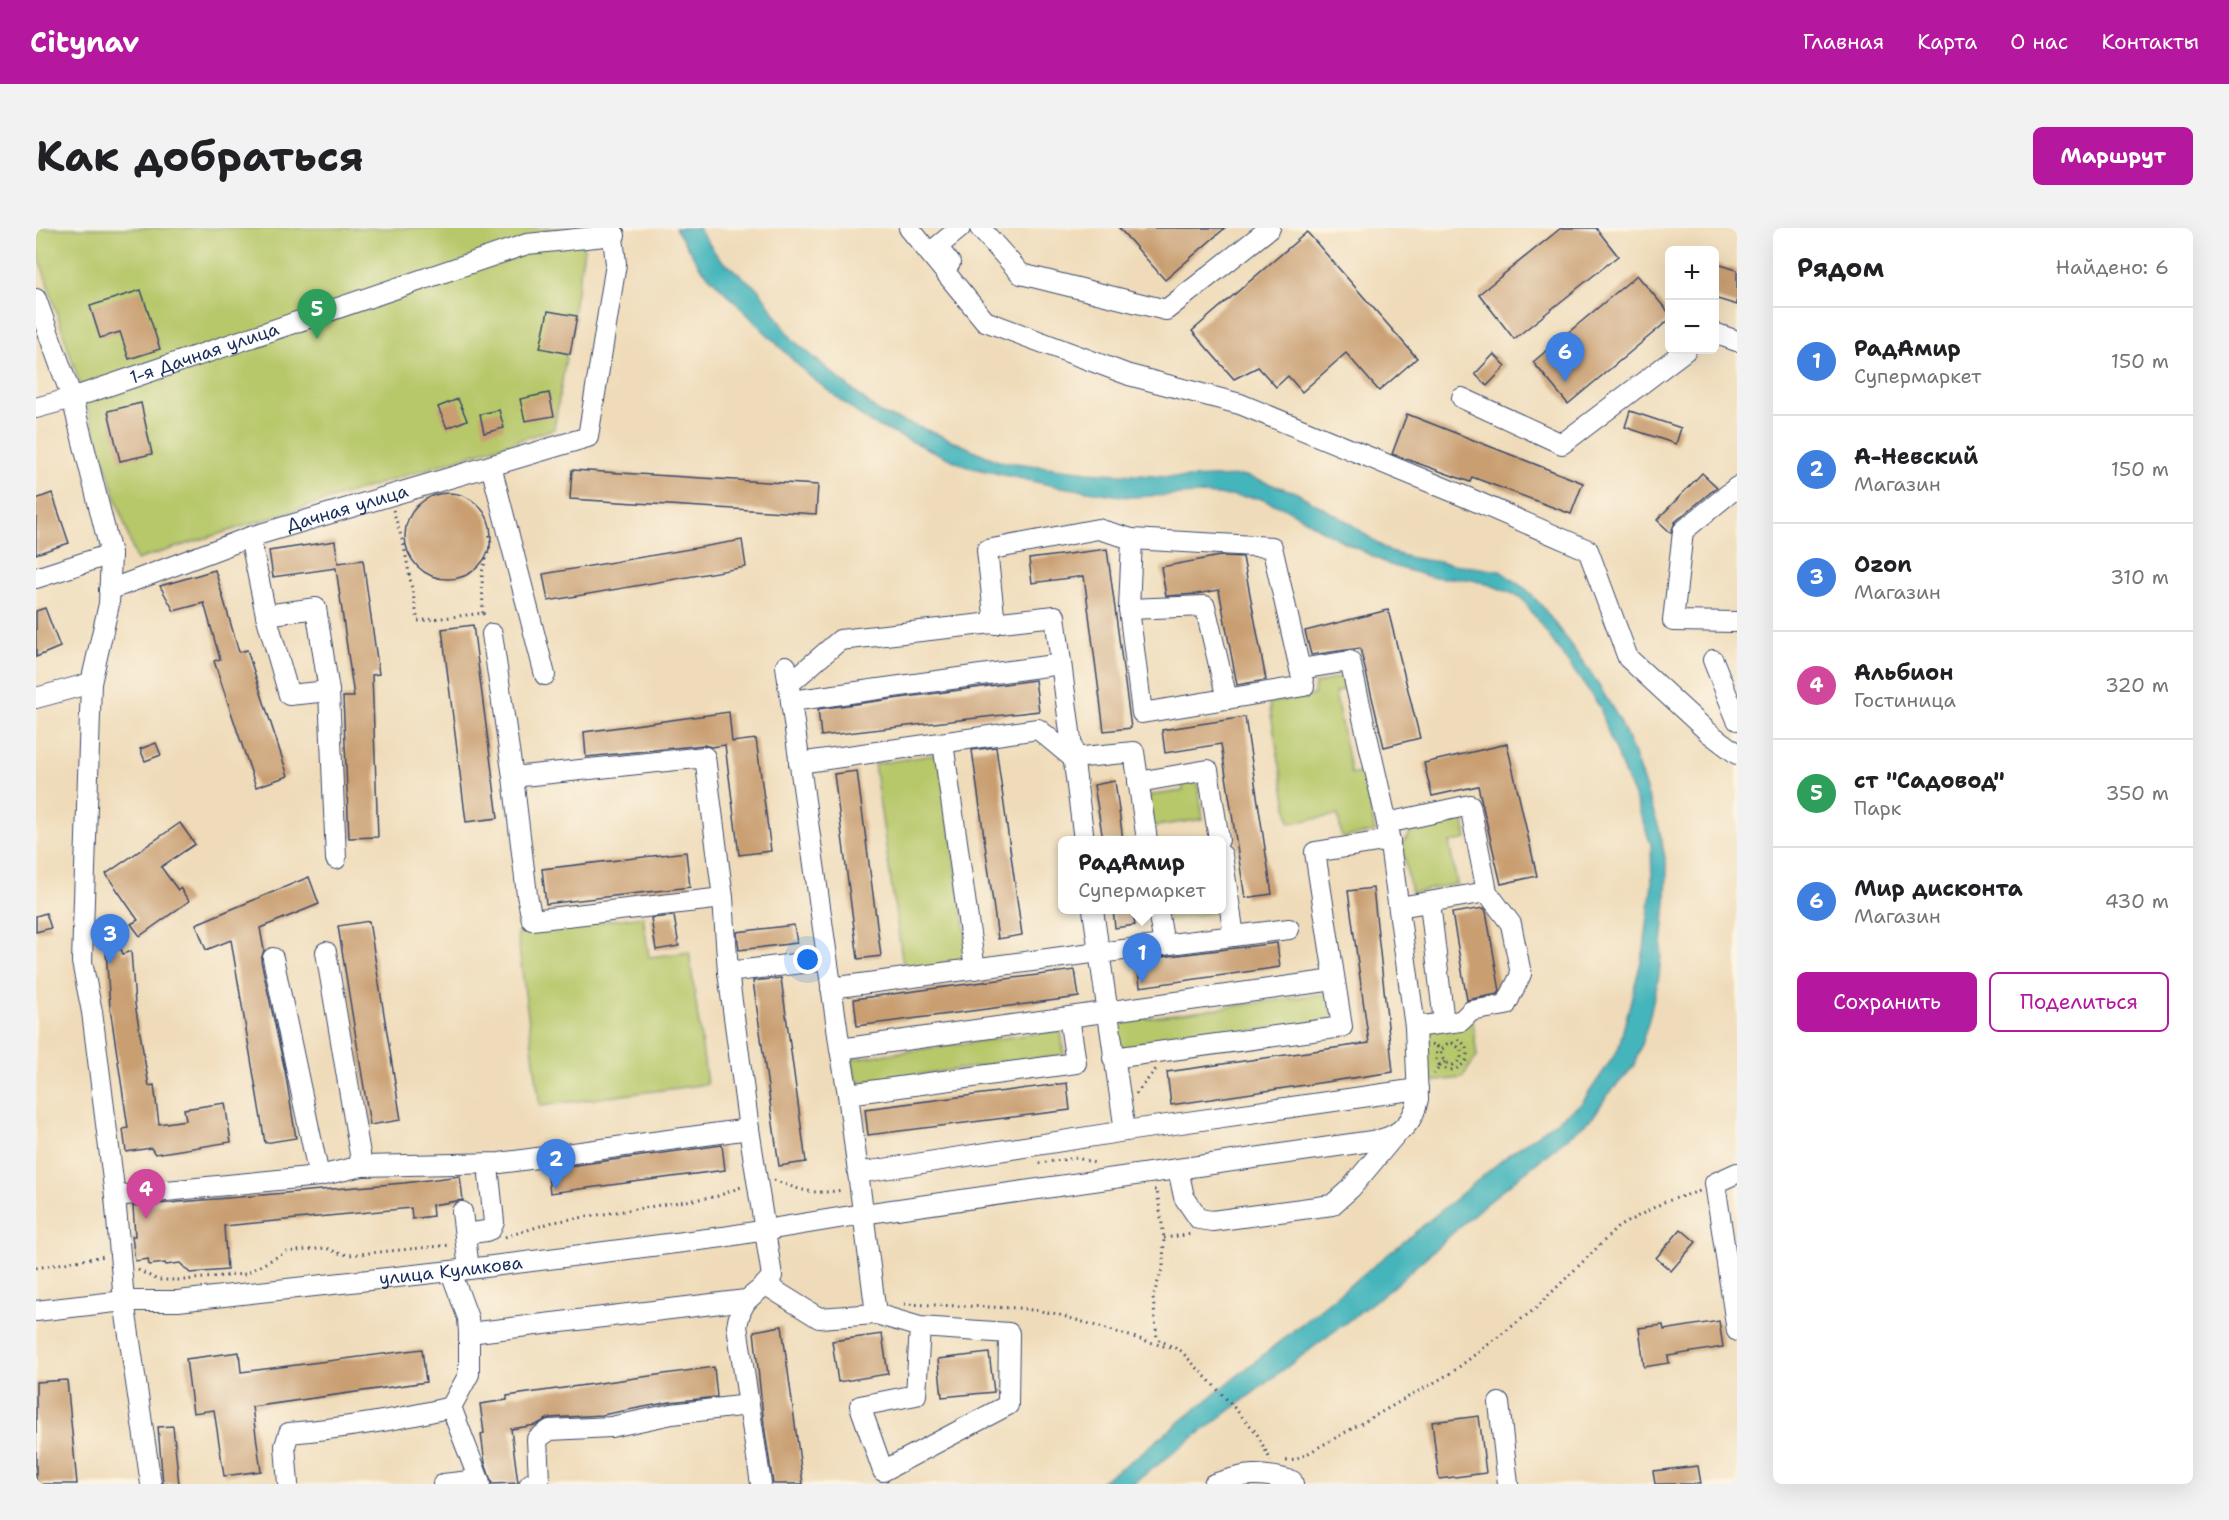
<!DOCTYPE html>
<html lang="ru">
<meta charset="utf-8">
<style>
:root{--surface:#fff;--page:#f2f2f2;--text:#202124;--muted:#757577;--line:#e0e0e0;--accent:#b5179e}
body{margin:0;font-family:"Shantell Sans",sans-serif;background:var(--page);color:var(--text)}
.controls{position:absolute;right:18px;top:18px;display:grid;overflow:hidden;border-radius:9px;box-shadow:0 6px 24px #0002}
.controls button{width:54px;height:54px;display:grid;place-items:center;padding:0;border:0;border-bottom:2px solid var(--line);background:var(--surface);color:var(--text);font:30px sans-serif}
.you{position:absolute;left:772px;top:732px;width:21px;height:21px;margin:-15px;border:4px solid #fff;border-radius:50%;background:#1a73e8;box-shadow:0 0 0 9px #1a73e833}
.badge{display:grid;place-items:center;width:39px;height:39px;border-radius:50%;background:var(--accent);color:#fff;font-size:20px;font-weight:700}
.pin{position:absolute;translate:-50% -50px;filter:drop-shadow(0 2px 3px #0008)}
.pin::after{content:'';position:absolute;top:32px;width:21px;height:18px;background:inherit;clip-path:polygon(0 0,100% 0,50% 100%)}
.popup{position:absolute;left:1022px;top:608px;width:168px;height:78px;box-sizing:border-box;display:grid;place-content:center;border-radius:9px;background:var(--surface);filter:drop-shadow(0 2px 4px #0005);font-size:20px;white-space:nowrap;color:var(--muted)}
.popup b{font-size:22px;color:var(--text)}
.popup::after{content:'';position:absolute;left:50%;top:100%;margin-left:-12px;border:12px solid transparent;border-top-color:var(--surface)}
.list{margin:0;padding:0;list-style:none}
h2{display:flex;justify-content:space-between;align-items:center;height:78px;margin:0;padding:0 24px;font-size:26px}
h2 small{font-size:20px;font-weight:400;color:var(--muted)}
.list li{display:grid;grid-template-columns:39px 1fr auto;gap:18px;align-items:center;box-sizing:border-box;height:108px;padding:0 24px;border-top:2px solid var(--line)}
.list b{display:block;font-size:22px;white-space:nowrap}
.list p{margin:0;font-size:20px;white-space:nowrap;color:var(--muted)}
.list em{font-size:20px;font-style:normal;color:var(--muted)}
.actions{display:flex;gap:12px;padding:18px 24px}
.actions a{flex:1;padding:14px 0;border:2px solid var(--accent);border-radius:9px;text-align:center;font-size:21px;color:var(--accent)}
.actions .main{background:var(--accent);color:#fff}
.map{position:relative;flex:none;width:1701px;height:1256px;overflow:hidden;border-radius:9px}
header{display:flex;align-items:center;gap:36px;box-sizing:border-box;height:84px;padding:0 30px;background:var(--accent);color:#fff}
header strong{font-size:28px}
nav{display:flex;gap:33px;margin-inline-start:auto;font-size:21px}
.intro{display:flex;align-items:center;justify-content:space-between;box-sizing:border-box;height:144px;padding:0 36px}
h1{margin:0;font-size:42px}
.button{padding:15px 27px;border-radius:9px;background:var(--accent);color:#fff;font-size:21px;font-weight:700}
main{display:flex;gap:36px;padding:0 36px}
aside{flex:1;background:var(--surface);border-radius:9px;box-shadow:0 6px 24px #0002}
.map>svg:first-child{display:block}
</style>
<header>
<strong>Citynav</strong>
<nav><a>Главная</a><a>Карта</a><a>О нас</a><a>Контакты</a></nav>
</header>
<div class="intro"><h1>Как добраться</h1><a class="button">Маршрут</a></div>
<main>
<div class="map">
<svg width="1701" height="1256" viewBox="0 0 1701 1256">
<rect width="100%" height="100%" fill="#fcf5e5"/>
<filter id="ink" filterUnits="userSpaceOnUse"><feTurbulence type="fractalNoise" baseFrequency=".0167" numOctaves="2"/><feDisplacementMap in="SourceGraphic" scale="12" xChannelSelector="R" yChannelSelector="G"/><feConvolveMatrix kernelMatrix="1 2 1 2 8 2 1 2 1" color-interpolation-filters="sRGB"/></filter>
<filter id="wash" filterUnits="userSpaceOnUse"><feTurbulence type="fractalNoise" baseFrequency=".008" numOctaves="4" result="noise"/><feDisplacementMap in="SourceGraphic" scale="24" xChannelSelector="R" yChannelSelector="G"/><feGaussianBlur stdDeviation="1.35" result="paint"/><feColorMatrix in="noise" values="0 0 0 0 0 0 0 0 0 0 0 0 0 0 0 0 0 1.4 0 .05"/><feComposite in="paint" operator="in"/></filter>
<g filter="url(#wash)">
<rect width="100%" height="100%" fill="#efdbb9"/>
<g fill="#b7c86a" stroke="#697c64" stroke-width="1.5">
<path d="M0,0H539L548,21L518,201L100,332L0,20Z"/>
<path d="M1308,448L1310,460L1299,465L1315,546L1328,545L1339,604L1306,610L1302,587L1254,595L1233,475L1278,467L1279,456Z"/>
<path d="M904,526L934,735L868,744L838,536Z"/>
<path d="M1161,551L1167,591L1114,599L1110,568L1147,563L1146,553Z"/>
<path d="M1427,588L1431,611L1413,615L1421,656L1375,665L1366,617L1380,597Z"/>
<path d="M1130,682H1181L1182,684L1132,692Z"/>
<path d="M607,688L613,729L653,724L671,856L504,878L481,705Z"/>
<path d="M1293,765L1297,792L1084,821L1080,794Z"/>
<path d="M1435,783L1441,828L1426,850L1393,854L1382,845L1379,799Z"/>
<path d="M1025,802L1028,827L820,855L816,831Z"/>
</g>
<path fill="#45b5bc" stroke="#30728d" stroke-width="1.5" d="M639,0H662L682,29L723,62L756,111L844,185L899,205L962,233L1051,244L1149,250L1209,248L1259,264L1312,294L1354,324L1376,330L1464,343L1491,362L1506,378L1555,445L1583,491L1596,521L1623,600L1631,640L1630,674L1623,748L1612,795L1598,838L1570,869L1557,889L1448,977L1353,1062L1096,1256H1061L1099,1230L1365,1016L1472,927L1546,875L1582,822L1608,722L1616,655L1615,617L1601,576L1574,510L1564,479L1485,369L1452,356L1432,351L1395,349L1354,337L1291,305L1255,283L1223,270L1166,266L1092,269L1019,258L932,239L833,194L771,146L665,40Z"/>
<g id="blocks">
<g fill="#c99f72">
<path d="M1083,0H1189L1129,52Z"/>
<path d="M1525,0H1560L1582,28L1478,111L1443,66Z"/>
<path d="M1271,4L1381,130L1343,163L1310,125L1266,164L1252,148L1240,159L1222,139L1198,151L1156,103Z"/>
<path d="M1678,35L1701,42V77L1678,70Z"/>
<path d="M1601,47L1634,86V91L1532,176L1497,134Z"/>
<path d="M105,62L124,121L93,131L84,104L64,110L54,78Z"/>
<path d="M512,83L541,88L534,126L504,120Z"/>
<path d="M1458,126L1470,138L1451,158L1439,146Z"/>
<path d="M513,165L518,188L489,193L484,171Z"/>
<path d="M422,171L431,192L411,200L402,179Z"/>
<path d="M105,175L116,226L84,233L72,183Z"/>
<path d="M463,182L468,200L448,205L444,186Z"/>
<path d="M1594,183L1645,200L1640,216L1589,199Z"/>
<path d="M1371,186L1547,255L1535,286L1436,249L1434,254L1356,226Z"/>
<path d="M536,242L782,257L780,286L534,271Z"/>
<path d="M1666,245L1681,259L1639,294L1635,305L1621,292Z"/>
<circle cx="412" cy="308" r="43"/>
<path d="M16,265L33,315L0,326V271Z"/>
<path d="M706,312L710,339L512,373L507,346Z"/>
<path d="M299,313L302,335L327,332L343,446L336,447L342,609L313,610L307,469H318L300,340L237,349L233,323Z"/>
<path d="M1071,321L1095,500L1068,503L1048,348L996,355L993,331Z"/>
<path d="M1184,328L1207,329L1230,452L1201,457L1183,362L1161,366L1130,368L1125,339Z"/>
<path d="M179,342L203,424L211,422L252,548L220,559L178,433L184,431L168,375L138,383L124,358Z"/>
<path d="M9,380L24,419L0,429V383Z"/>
<path d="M1352,382L1384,510L1348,519L1324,420L1275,427L1269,403Z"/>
<path d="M437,397L462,590L430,594L406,401Z"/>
<path d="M999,452L1003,483L785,508L782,481Z"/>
<path d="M693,484L696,514L720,511L735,623L703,627L689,517L675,519L668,517L550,529L548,504Z"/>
<path d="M1209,489L1236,666L1209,670L1185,516L1129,525L1126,502Z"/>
<path d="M120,515L125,527L109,533L104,521Z"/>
<path d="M1471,516L1501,648L1465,656L1442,558L1396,568L1388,535Z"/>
<path d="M960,519L986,707L962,711L936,522Z"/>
<path d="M821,543L845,728L822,731L798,546Z"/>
<path d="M1079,553L1087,612H1067L1058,557Z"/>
<path d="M144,595L159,616L125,639L142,662L144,660L153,673L104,708L95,696L102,692L70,646Z"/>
<path d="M650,624L654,659L510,676L506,641Z"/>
<path d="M273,649L283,676L224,700L228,722L225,732L249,843L260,910L229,915L195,712L170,722L160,696Z"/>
<path d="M1337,660L1357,844L1135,877L1131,844L1333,815L1312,663Z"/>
<path d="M1448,680L1450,683L1464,763L1462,766L1431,772L1416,685Z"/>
<path d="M1077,681H1096L1099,697L1079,700Z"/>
<path d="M10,685L15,700L0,704V688Z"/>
<path d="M638,688L643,718L620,722L615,690Z"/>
<path d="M333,693L365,892L334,897L302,698Z"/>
<path d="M758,697L761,715L703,722L701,704Z"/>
<path d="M1241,715L1244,739L1104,759L1101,732Z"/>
<path d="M85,721L87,726L95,723L99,776L113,858L118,857L123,896L150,892L148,881L189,875L195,914L119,926L115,920L90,924L87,901L92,900L74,780L70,723Z"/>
<path d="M1039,742L1043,769L821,798L818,771Z"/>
<path d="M745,750L770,934L743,938L717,753Z"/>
<path d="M1031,855L1034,882L832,907L829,881Z"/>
<path d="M686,917L689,942L514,965L511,941Z"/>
<path d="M424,948L427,972L396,977L397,988L376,991L375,980L188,998L191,1042L154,1045L144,1035L130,1037L129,1035L113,1037L112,1031L99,1033L96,1008H99L97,978L368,955Z"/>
<path d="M1645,1001L1660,1014L1635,1043L1620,1030Z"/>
<path d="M1683,1093L1687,1119L1632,1128L1633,1135L1608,1139L1603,1100L1627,1097L1628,1102Z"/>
<path d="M746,1098L767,1256H737L728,1197L718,1103Z"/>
<path d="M846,1106L852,1146L802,1154L796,1113Z"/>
<path d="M386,1121L390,1154L216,1179L225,1243L188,1248L178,1182L157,1185L150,1131L203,1124L205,1144Z"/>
<path d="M953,1125L958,1164L906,1169L902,1131Z"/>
<path d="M678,1139L681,1169L634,1174L566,1187L513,1190L500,1197L475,1201L482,1255L456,1256L449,1235L445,1206L448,1205L444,1176L471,1172V1168Z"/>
<path d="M31,1152L41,1256H0V1154Z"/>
<path d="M1443,1188L1450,1245L1403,1251L1396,1194Z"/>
<path d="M137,1198L143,1256H127L122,1199Z"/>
<path d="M1662,1238L1665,1256H1619L1617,1243Z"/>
</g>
</g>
</g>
<g filter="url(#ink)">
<use href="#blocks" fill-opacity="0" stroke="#3b496c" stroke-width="1.5"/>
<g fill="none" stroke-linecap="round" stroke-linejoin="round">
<defs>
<g id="minor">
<path d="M873,0L949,93L1093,147L1204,176L1430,269L1552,322L1592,430L1672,504L1701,526"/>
<path d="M944,0L985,46L1130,82L1234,0"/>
<path d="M914,35L901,19L924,0"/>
<path d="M0,71L36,170L75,326L73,376L55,455L46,734L56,784L79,968L88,1073L115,1256"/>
<path d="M1678,105L1701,113"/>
<path d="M1426,170L1526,216L1650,122"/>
<path id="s1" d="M0,180L36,170L491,16L579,7"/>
<path d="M455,238L509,447"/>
<path d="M1701,259L1647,303L1637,393L1701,394"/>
<path d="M214,309L230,387L253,467L293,463L300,631"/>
<path d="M1096,311L1236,319L1264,441"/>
<path d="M0,350L75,326"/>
<path id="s2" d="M73,362L214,309L552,209L580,36L576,0"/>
<path d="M1093,381L1169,378L1191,471"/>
<path d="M230,387L280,380L293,463"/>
<path d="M456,406L477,549L491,667L496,692L687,670"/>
<path d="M1677,432L1701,492"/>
<path d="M750,438L804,821L812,866L840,1086L884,1099L973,1105L972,1177L847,1243L824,1178L880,1167L884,1099"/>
<path d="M752,457L804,412L1019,388L1048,612"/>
<path d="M0,470L55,455"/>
<path d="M755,473L1025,436"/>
<path d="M907,515L939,741"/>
<path d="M763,535L1002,501L1037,530L1098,524L1111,612"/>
<path d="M477,549L669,529L687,670L692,744L713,901L736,1048C721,1071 707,1063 701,1098L725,1256"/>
<path d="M1102,554L1172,542L1183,612"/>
<path d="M1351,595L1434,577L1451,664L1475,696L1485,746L1470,777L1435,783L1425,793L1379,799"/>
<path d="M1186,627L1198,708"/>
<path d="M1394,675L1408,795"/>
<path d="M1363,679L1451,664"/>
<path d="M1057,682L1089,903"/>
<path d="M1122,682L1128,717"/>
<path d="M290,724L326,938"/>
<path d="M1063,725L1253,701"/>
<path d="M237,730L283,948"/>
<path d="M692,744L791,732"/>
<path d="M795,760L1063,724"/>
<path d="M804,821L1298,752"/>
<path d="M1077,830L1306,799L1279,624L1354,612"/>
<path d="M812,866L1040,835L1033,789"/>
<path d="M1142,941L1148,969L1163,991L1176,993L1296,977L1315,960L1360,906"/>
<path d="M822,945L1096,902L1382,861"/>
<path d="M1701,945L1679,955L1701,1103"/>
<path d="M79,968L283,948L326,938L464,935L713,901"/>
<path d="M426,984L433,1041"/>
<path d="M429,1006L450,1003L455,1001L458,994L453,947"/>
<path d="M730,1057L783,1090L840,1086"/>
<path id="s3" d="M0,1083L88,1073H142L433,1041L687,1009L827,986L1343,912C1365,907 1378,893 1382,871L1379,799L1351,595L1314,433L1264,441L1268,458L1106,485L1093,381L1096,311L1062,301L951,322L959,396"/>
<path d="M433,1105L710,1072"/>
<path d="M1463,1175L1472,1256"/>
<path d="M415,1179L443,1252"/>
<path d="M252,1256L249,1218L253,1205C308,1200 362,1192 415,1179L433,1146V1105L432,1090L415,1044"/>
<path d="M407,1256L443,1252L444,1256"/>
<path d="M494,1256L503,1252L501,1211L514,1202L575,1199L636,1186L712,1177"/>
<path d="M1178,1256C1211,1245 1223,1244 1256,1253L1257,1256"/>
</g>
</defs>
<use href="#minor" stroke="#3b496c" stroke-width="22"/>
<g stroke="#3b496c" stroke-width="3" stroke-dasharray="1.5 4.5" stroke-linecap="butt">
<path d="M357,282L368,318L382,393L447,385L449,390"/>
<path d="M447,385L446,344L455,315L453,304"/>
<path d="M1396,816L1401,818L1400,831L1404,838L1398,846"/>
<path d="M1401,818L1406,821L1411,816L1416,815L1425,821V831L1417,837C1408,835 1404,830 1406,821"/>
<path d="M1409,834L1404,838C1415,845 1421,842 1430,833C1433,824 1430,815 1421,811"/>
<path d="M1100,866L1120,841"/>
<path d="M1003,935L1041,930L1059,935"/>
<path d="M738,952C766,963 777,967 807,962"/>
<path d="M1118,962H1121L1128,1010L1127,1038L1117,1069L1121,1111L1145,1123L1184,1164L1220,1204L1235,1233"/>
<path d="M469,1009L517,994L682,968L705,959"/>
<path d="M1128,1010L1156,1006"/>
<path d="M0,1040L69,1028"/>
<path d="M102,1042L122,1052H148L209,1046L250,1024L290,1020L302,1025L313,1027L415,1017"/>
<path d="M868,1076L982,1080L1017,1085L1137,1121"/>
<path d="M1250,1233L1260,1232L1415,1145L1500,1080L1582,999L1628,974L1664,963"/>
</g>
<use href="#minor" stroke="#fff" stroke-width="20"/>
</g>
</g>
<g text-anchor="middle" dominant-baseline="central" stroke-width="5" stroke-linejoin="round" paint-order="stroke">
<g font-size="18" fill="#1b2f5e" stroke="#fcf5e5">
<text stroke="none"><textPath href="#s1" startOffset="177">1-я Дачная улица</textPath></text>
<text stroke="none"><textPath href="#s2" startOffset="252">Дачная улица</textPath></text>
<text stroke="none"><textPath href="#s3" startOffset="417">улица Куликова</textPath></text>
</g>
</g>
</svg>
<div class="controls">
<button>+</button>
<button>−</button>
</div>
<div class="you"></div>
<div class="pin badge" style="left:1106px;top:755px;background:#3f7fe0">1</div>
<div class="popup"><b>РадАмир</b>Супермаркет</div>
<div class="pin badge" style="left:520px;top:961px;background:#3f7fe0">2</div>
<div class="pin badge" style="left:74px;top:736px;background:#3f7fe0">3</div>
<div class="pin badge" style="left:110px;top:991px;background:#d1479c">4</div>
<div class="pin badge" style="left:281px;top:111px;background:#2e9e5b">5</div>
<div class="pin badge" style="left:1529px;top:154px;background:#3f7fe0">6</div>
</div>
<aside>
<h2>Рядом<small>Найдено: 6</small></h2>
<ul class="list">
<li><span class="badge" style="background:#3f7fe0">1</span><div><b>РадАмир</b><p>Супермаркет</p></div><em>150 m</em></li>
<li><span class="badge" style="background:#3f7fe0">2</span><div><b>А-Невский</b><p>Магазин</p></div><em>150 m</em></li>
<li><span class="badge" style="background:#3f7fe0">3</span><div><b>Ozon</b><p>Магазин</p></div><em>310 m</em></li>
<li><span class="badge" style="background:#d1479c">4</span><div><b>Альбион</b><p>Гостиница</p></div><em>320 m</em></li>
<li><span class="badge" style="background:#2e9e5b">5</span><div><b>ст &quot;Садовод&quot;</b><p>Парк</p></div><em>350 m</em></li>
<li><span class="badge" style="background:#3f7fe0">6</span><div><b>Мир дисконта</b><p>Магазин</p></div><em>430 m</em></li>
</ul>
<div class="actions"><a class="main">Сохранить</a><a>Поделиться</a></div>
</aside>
</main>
